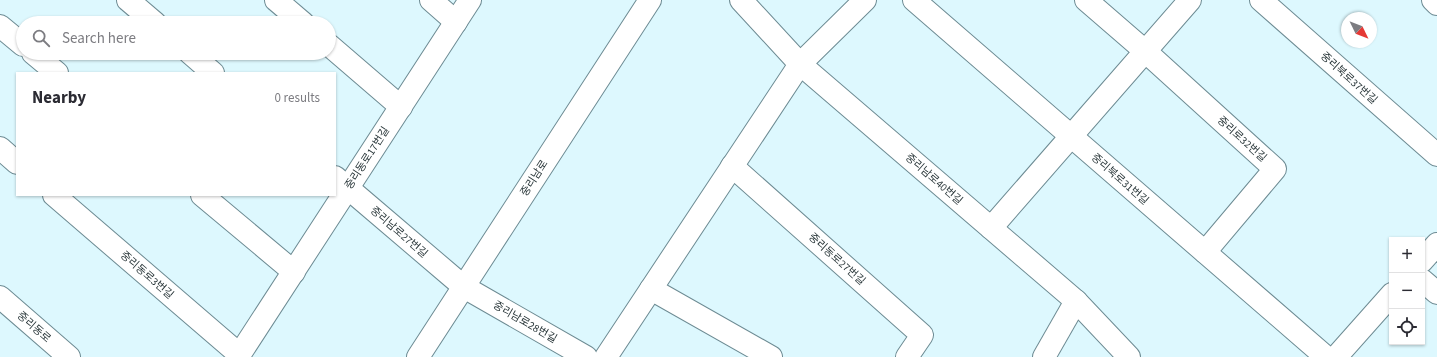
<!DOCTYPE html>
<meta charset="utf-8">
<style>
:root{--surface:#fff;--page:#f7f7f7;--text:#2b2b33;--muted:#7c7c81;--line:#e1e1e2}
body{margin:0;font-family:"Source Sans 3","Noto Sans KR",sans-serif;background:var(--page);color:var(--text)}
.controls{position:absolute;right:12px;bottom:12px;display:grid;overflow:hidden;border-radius:0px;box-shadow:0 1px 3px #0004}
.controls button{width:36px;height:36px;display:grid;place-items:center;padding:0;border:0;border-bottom:1px solid var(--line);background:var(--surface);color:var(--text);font:20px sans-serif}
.compass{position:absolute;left:1341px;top:12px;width:36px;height:36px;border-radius:50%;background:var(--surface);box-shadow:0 1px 3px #0004;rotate:133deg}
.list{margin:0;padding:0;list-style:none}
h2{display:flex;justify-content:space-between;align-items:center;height:52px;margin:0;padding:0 16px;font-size:17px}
h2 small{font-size:13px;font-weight:400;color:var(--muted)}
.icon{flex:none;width:22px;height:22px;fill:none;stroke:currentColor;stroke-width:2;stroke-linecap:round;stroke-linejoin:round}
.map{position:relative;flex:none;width:1437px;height:357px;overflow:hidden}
.search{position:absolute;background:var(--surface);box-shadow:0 1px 3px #0004;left:16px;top:16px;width:320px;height:44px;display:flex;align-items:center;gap:10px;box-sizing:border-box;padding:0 14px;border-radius:22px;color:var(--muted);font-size:15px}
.panel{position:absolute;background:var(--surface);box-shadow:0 1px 3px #0004;left:16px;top:72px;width:320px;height:124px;border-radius:0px}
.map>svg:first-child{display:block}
</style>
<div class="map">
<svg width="1437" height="357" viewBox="0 0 1437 357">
<rect width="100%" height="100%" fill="#ddf8fe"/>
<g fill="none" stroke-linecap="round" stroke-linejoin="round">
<defs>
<g id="street">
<path d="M128,0L155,23"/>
<path d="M276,0L303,23"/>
<path d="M431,0L456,22"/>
<path d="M741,0L800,64L1076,301L1129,357"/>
<path d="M914,0L1326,357"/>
<path d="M1086,0L1145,51L1275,169L1205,252"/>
<path d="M1261,0L1437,155"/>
<path d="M1433,0L1437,4"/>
<path d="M0,26L23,45"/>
<path d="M329,45L401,107"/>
<path d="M33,53L57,73"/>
<path d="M190,53L213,73"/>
<path d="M0,148L17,163"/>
<path d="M732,166L922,335L907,357"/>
<path d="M335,177L464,287L586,357"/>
<path d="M54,195L240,355"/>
<path d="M202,195L294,272"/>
<path d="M991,228L1190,0"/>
<path d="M1422,261L1437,244"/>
<path d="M1422,280L1437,293"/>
<path d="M651,289L771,357"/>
<path d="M0,297L69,357"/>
<path d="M238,357L470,0"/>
<path d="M606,357L800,64L865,0"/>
<path d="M1044,357L1076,301"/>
<path d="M1336,357L1392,294"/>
</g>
<path id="secondary" d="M418,357L650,0"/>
</defs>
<use href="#street" stroke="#6d8b93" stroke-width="24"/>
<use href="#secondary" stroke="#6d8b93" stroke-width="24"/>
<use href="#street" stroke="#fff" stroke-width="22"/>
<use href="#secondary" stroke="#fff" stroke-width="22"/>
</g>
<g text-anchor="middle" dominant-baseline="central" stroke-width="3" stroke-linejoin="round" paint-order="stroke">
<g font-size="11" fill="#2b383b" stroke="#fff">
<text transform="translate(1349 78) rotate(42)">중리북로37번길</text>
<text transform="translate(1242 139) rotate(42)">중리로32번길</text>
<text transform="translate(367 158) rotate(-57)">중리동로17번길</text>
<text transform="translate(534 178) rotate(-57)">중리남로</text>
<text transform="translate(934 179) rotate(41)">중리남로40번길</text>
<text transform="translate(1120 179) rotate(41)">중리북로31번길</text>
<text transform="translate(399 232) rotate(41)">중리남로27번길</text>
<text transform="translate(837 259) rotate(42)">중리동로27번길</text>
<text transform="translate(147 275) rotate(41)">중리동로3번길</text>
<text transform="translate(525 322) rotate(30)">중리남로28번길</text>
<text transform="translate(34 327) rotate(41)">중리동로</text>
</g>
</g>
</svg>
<div class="controls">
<button>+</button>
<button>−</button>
<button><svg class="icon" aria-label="locate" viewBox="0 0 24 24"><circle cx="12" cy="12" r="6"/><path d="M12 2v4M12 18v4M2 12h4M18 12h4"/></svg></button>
</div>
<svg class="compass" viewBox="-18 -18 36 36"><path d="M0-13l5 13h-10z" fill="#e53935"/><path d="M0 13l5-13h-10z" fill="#7c7c81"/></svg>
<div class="search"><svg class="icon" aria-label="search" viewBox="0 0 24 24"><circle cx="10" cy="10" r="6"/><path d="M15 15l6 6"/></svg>Search here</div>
<section class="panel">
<h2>Nearby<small>0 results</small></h2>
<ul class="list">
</ul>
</section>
</div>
